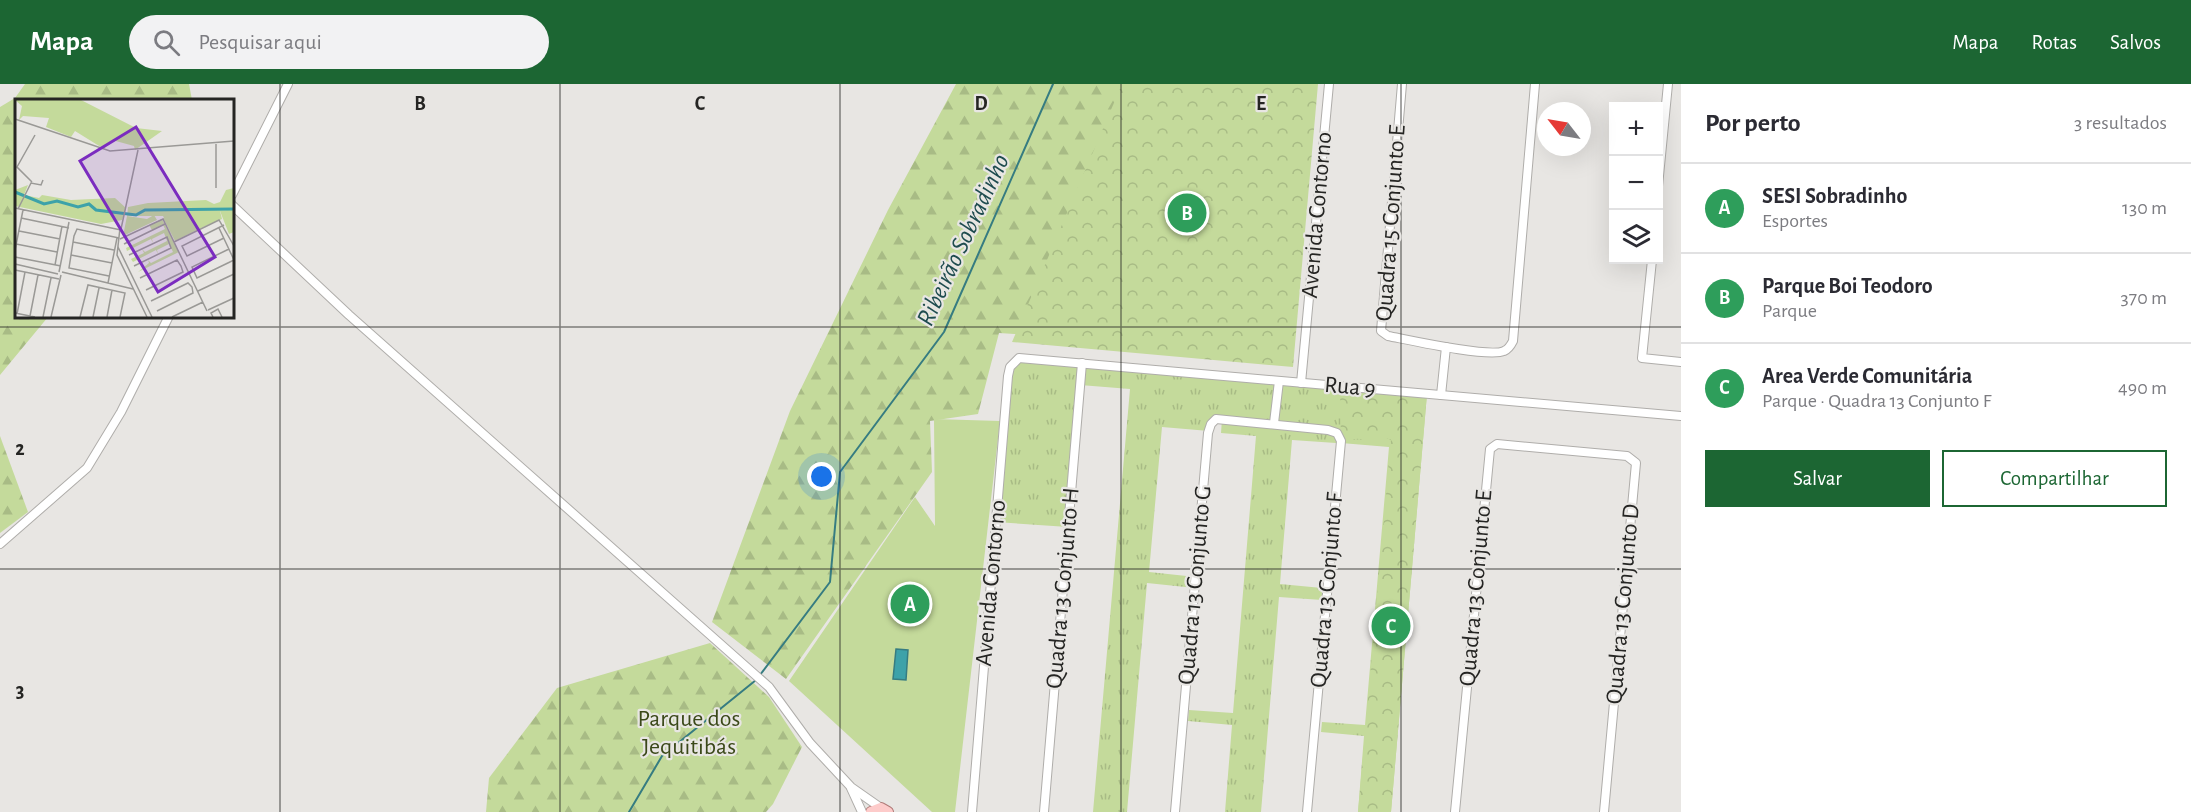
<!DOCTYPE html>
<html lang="pt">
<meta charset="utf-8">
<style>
:root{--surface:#fff;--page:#f2f2f3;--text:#2b2b33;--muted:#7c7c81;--line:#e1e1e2;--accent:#1c6633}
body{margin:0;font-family:"Alegreya Sans",sans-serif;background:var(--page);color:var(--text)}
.controls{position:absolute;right:18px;top:18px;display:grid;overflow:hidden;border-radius:0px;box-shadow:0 6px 24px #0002}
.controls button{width:54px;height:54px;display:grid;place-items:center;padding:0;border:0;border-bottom:2px solid var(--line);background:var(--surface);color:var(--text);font:30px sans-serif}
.compass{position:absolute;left:1537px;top:18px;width:54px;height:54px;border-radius:50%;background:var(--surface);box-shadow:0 6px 24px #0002;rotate:301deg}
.you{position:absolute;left:822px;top:393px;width:21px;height:21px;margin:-15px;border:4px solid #fff;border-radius:50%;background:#1a73e8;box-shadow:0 0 0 9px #1a73e833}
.badge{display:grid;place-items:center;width:39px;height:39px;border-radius:50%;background:var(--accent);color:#fff;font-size:20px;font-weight:700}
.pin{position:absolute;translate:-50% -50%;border:3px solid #fff;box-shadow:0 2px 6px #0006}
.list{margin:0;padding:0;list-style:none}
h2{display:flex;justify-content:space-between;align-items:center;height:78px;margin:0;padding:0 24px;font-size:26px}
h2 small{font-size:20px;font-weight:400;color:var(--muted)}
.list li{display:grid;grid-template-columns:39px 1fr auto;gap:18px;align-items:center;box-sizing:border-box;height:90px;padding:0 24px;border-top:2px solid var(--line)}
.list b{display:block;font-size:22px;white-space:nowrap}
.list p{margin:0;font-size:20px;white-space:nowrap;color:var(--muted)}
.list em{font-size:20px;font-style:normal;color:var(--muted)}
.actions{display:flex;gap:12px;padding:18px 24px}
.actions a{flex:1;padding:14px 0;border:2px solid var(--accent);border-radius:0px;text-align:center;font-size:21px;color:var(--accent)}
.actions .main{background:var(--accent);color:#fff}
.icon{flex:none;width:33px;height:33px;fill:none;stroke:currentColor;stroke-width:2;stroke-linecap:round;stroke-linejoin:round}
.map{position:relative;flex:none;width:1681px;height:728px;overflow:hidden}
header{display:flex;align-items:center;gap:36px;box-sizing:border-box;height:84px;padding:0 30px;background:var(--accent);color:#fff}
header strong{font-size:28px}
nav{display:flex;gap:33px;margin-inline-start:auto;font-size:21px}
.search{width:420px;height:54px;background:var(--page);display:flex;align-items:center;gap:15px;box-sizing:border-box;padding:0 21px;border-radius:33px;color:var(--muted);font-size:22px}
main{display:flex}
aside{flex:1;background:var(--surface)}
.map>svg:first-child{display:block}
</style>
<header>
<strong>Mapa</strong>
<div class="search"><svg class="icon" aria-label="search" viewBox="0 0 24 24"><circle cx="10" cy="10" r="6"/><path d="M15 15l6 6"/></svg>Pesquisar aqui</div>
<nav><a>Mapa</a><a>Rotas</a><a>Salvos</a></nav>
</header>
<main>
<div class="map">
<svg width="1681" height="728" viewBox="0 0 1681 728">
<defs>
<pattern id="grass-tufts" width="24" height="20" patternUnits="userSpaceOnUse" patternTransform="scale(1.5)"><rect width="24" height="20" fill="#c4da9b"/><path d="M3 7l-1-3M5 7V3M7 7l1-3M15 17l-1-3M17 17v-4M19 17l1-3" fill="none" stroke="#a8bb85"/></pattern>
<pattern id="forest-firs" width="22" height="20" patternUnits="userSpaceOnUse" patternTransform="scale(1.5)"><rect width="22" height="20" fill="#c4da9b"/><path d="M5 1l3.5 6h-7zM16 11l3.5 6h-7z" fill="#a8bb85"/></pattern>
<pattern id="park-crowns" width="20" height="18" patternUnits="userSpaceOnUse" patternTransform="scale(1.5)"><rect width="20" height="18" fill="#c4da9b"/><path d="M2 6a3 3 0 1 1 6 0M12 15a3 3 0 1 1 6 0" fill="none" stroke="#a8bb85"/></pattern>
</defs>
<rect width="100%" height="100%" fill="#e8e6e3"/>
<path fill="url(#grass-tufts)" d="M1014,277L1427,310L1391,728H1358L1364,652L1321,648L1322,638L1365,641L1389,363L1341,359L1337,350L1336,359L1292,356L1280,500L1322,504V516L1279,513L1261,728H1225L1232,641L1188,637L1189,626L1233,629L1256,352L1221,349L1222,335L1209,347L1162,343L1149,488L1196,493L1195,504L1147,499L1127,728H1093L1130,305L1080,301L1068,443L996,438L1008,292Z"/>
<g fill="url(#forest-firs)">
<path d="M25,0H189L192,16H16V232L48,233L0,291V23L15,14Z"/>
<path d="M956,0H1150L1112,257L999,249L978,330L930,337L932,388L786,595L712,538L790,327L888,126Z"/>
<path d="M0,352L28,428L0,449Z"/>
<path d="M710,559L769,613L802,663L773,720L766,728H486L489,694L557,604Z"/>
</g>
<g fill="url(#park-crowns)">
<path d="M1122,0H1318L1293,283L1012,258Z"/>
<path d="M1340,305L1427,310L1391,728H1358L1391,355H1341Z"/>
</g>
<path fill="#c4da9b" d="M934,335L1000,337L955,728H932L789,597L915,413L935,442Z"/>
<path fill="#3da2a9" stroke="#367c81" stroke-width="1.5" d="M896,565L908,566L906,596L893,595Z"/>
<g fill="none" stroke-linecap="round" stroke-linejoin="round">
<g stroke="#367c81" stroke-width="2">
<path d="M760,591L830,498L840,388L944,248L1053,0"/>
<path d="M629,728L662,672L756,596"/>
</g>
<defs>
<g id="minor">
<path d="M1402,0L1381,247L1388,252C1409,256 1489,274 1504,267C1509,265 1511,261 1513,257L1535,0"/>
<path d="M1658,102L1668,0"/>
<path d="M232,111L288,0"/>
<path d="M232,121L349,231L769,603L810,659L851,703L881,724"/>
<path d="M1652,176L1642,274L1681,278"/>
<path d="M1301,299L1329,0"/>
<path d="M1441,311L1446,263"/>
<path d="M1274,339L1279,297"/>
<path d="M0,460L87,384L121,328L169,232"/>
<path d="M851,704L862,728"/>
<path d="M972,728L1008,292L1010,283L1019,274L1681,332"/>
<path d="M1044,728L1082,279"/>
<path d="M1175,728L1208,349L1211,340L1216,335L1328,346L1337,349L1341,357L1307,728"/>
<path d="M1455,728L1490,365L1497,360L1627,372L1636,379L1604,728"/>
</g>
<path id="major" d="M871,728L881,724L888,728"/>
</defs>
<use href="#minor" stroke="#afadaa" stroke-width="10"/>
<use href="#major" stroke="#b17b78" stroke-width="12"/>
<use href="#minor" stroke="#fff" stroke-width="8"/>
<use href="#major" stroke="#fdcbca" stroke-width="10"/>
</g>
<path fill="none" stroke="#252523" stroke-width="1.5" stroke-opacity="0.55" d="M280,0V728M560,0V728M840,0V728M1121,0V728M1401,0V728M0,243H1681M0,485H1681"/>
<g text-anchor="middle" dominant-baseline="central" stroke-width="4.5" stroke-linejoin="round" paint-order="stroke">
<g font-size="24" fill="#252523" stroke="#e8e6e3">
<text transform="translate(1317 131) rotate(-85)">Avenida Contorno</text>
<text transform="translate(1391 139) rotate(-86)">Quadra 15 Conjunto E</text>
<text transform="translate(1350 303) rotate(5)">Rua 9</text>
<text transform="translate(991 499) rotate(-85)">Avenida Contorno</text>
<text transform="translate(1195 501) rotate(-85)">Quadra 13 Conjunto G</text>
<text transform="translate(1063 504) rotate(-85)">Quadra 13 Conjunto H</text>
<text transform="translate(1476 504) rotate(-85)">Quadra 13 Conjunto E</text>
<text transform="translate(1327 506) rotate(-85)">Quadra 13 Conjunto F</text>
<text transform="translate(1623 520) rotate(-85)">Quadra 13 Conjunto D</text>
</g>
<g font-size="24" fill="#3a4818" stroke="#e8e6e3">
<text x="689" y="635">Parque dos<tspan x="689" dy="28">Jequitibás</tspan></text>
</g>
<g font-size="26" font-style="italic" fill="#1f4c4f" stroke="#e8e6e3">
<text transform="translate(963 156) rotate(-65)">Ribeirão Sobradinho</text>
</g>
</g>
<g transform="translate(15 15)">
<rect width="219" height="219" fill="#e8e6e3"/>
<path d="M147,120L164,153L123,173L134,164L133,161L136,164L158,153L154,145L142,151L143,155L141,151L118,163L116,160L129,154L127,150L130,153L152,142L149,134L137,140L138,144L136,140L112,152L111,149L150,130L148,126L137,131L134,126Z" fill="#c4da9b"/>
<path d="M0,1H66L121,29L147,32L120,51L119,47L97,41L89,50L60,32L56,38L31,28L34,19L8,17L4,21L7,7ZM13,86L9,96L24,99L27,96L56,101L100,99L111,109L107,121L86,125L0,107V91ZM219,89V110L205,112L207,120L188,128L153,126L148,117H112L113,108L133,104L191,101L199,105L205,103L211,91Z" fill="#c4da9b"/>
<path d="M175,115L188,128L160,142L148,119Z" fill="#c4da9b"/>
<path d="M219,110V133L214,135L205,112ZM139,116L142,121L108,137L112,117L132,120Z" fill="#c4da9b"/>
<path fill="none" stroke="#3da2a9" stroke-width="3" d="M0,93L29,105L42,102L63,108L74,105L81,111L121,116L130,111L219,110"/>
<path fill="none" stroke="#9a9996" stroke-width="1.5" d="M0,20L95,52L219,42M17,83L2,68L20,36M201,89V45M0,109L106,131M3,110L16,84L26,86L28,81M6,119L54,129M105,129L102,156L132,218M204,129L219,161M106,130L123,51M4,132L45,140M209,139L172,157L167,147L209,126M105,140L148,120L192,212M58,143L99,151M159,143L204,121L219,147M1,145L42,153M109,145L150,125M103,148L137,218M214,150L177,168L182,179L219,161M0,151L8,111M56,156L97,164M114,156L152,138L156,149L119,167M0,158L46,167M0,165L43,175M40,166L47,127M0,171L44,180M44,173L54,123M47,173L118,190M94,177L54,169L59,137L62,130L104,139M125,179L162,161L166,167L168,173L131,191M93,184L102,139M183,192L219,175M136,202L173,184L177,188L178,194L142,212M193,211L219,199M0,214L20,218M2,215L10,173M15,217L23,176M28,218L36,179M36,218L46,176M65,218L73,186L110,194L105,218M78,218L84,189M92,218L97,191M157,218L188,203M198,218L196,214L203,210L207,218"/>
<path fill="#7b2cbf" fill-opacity="0.15" stroke="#7b2cbf" stroke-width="3" d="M121,28L200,158L143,193L65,62Z"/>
<rect width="219" height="219" fill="none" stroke="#252523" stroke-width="3"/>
</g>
<g font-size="20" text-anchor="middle" font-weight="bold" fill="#252523" stroke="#e8e6e3" stroke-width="4.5" stroke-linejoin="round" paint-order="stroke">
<text x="420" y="26">B</text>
<text x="700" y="26">C</text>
<text x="981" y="26">D</text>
<text x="1261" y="26">E</text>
<text x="20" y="371">2</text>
<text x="20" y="613">3</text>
</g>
</svg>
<div class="controls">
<button>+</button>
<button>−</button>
<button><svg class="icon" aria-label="layers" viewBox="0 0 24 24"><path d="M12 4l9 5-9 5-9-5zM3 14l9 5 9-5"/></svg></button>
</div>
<svg class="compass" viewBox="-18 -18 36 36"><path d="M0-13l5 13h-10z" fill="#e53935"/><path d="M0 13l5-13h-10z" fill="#7c7c81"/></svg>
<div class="you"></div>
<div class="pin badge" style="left:910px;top:520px;background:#2e9e5b">A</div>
<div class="pin badge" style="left:1187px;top:129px;background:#2e9e5b">B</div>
<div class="pin badge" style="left:1391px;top:542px;background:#2e9e5b">C</div>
</div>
<aside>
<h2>Por perto<small>3 resultados</small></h2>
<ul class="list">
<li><span class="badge" style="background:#2e9e5b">A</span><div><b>SESI Sobradinho</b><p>Esportes</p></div><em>130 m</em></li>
<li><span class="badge" style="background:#2e9e5b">B</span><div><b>Parque Boi Teodoro</b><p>Parque</p></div><em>370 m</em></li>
<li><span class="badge" style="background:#2e9e5b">C</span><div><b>Area Verde Comunitária</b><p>Parque · Quadra 13 Conjunto F</p></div><em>490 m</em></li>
</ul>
<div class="actions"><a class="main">Salvar</a><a>Compartilhar</a></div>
</aside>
</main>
